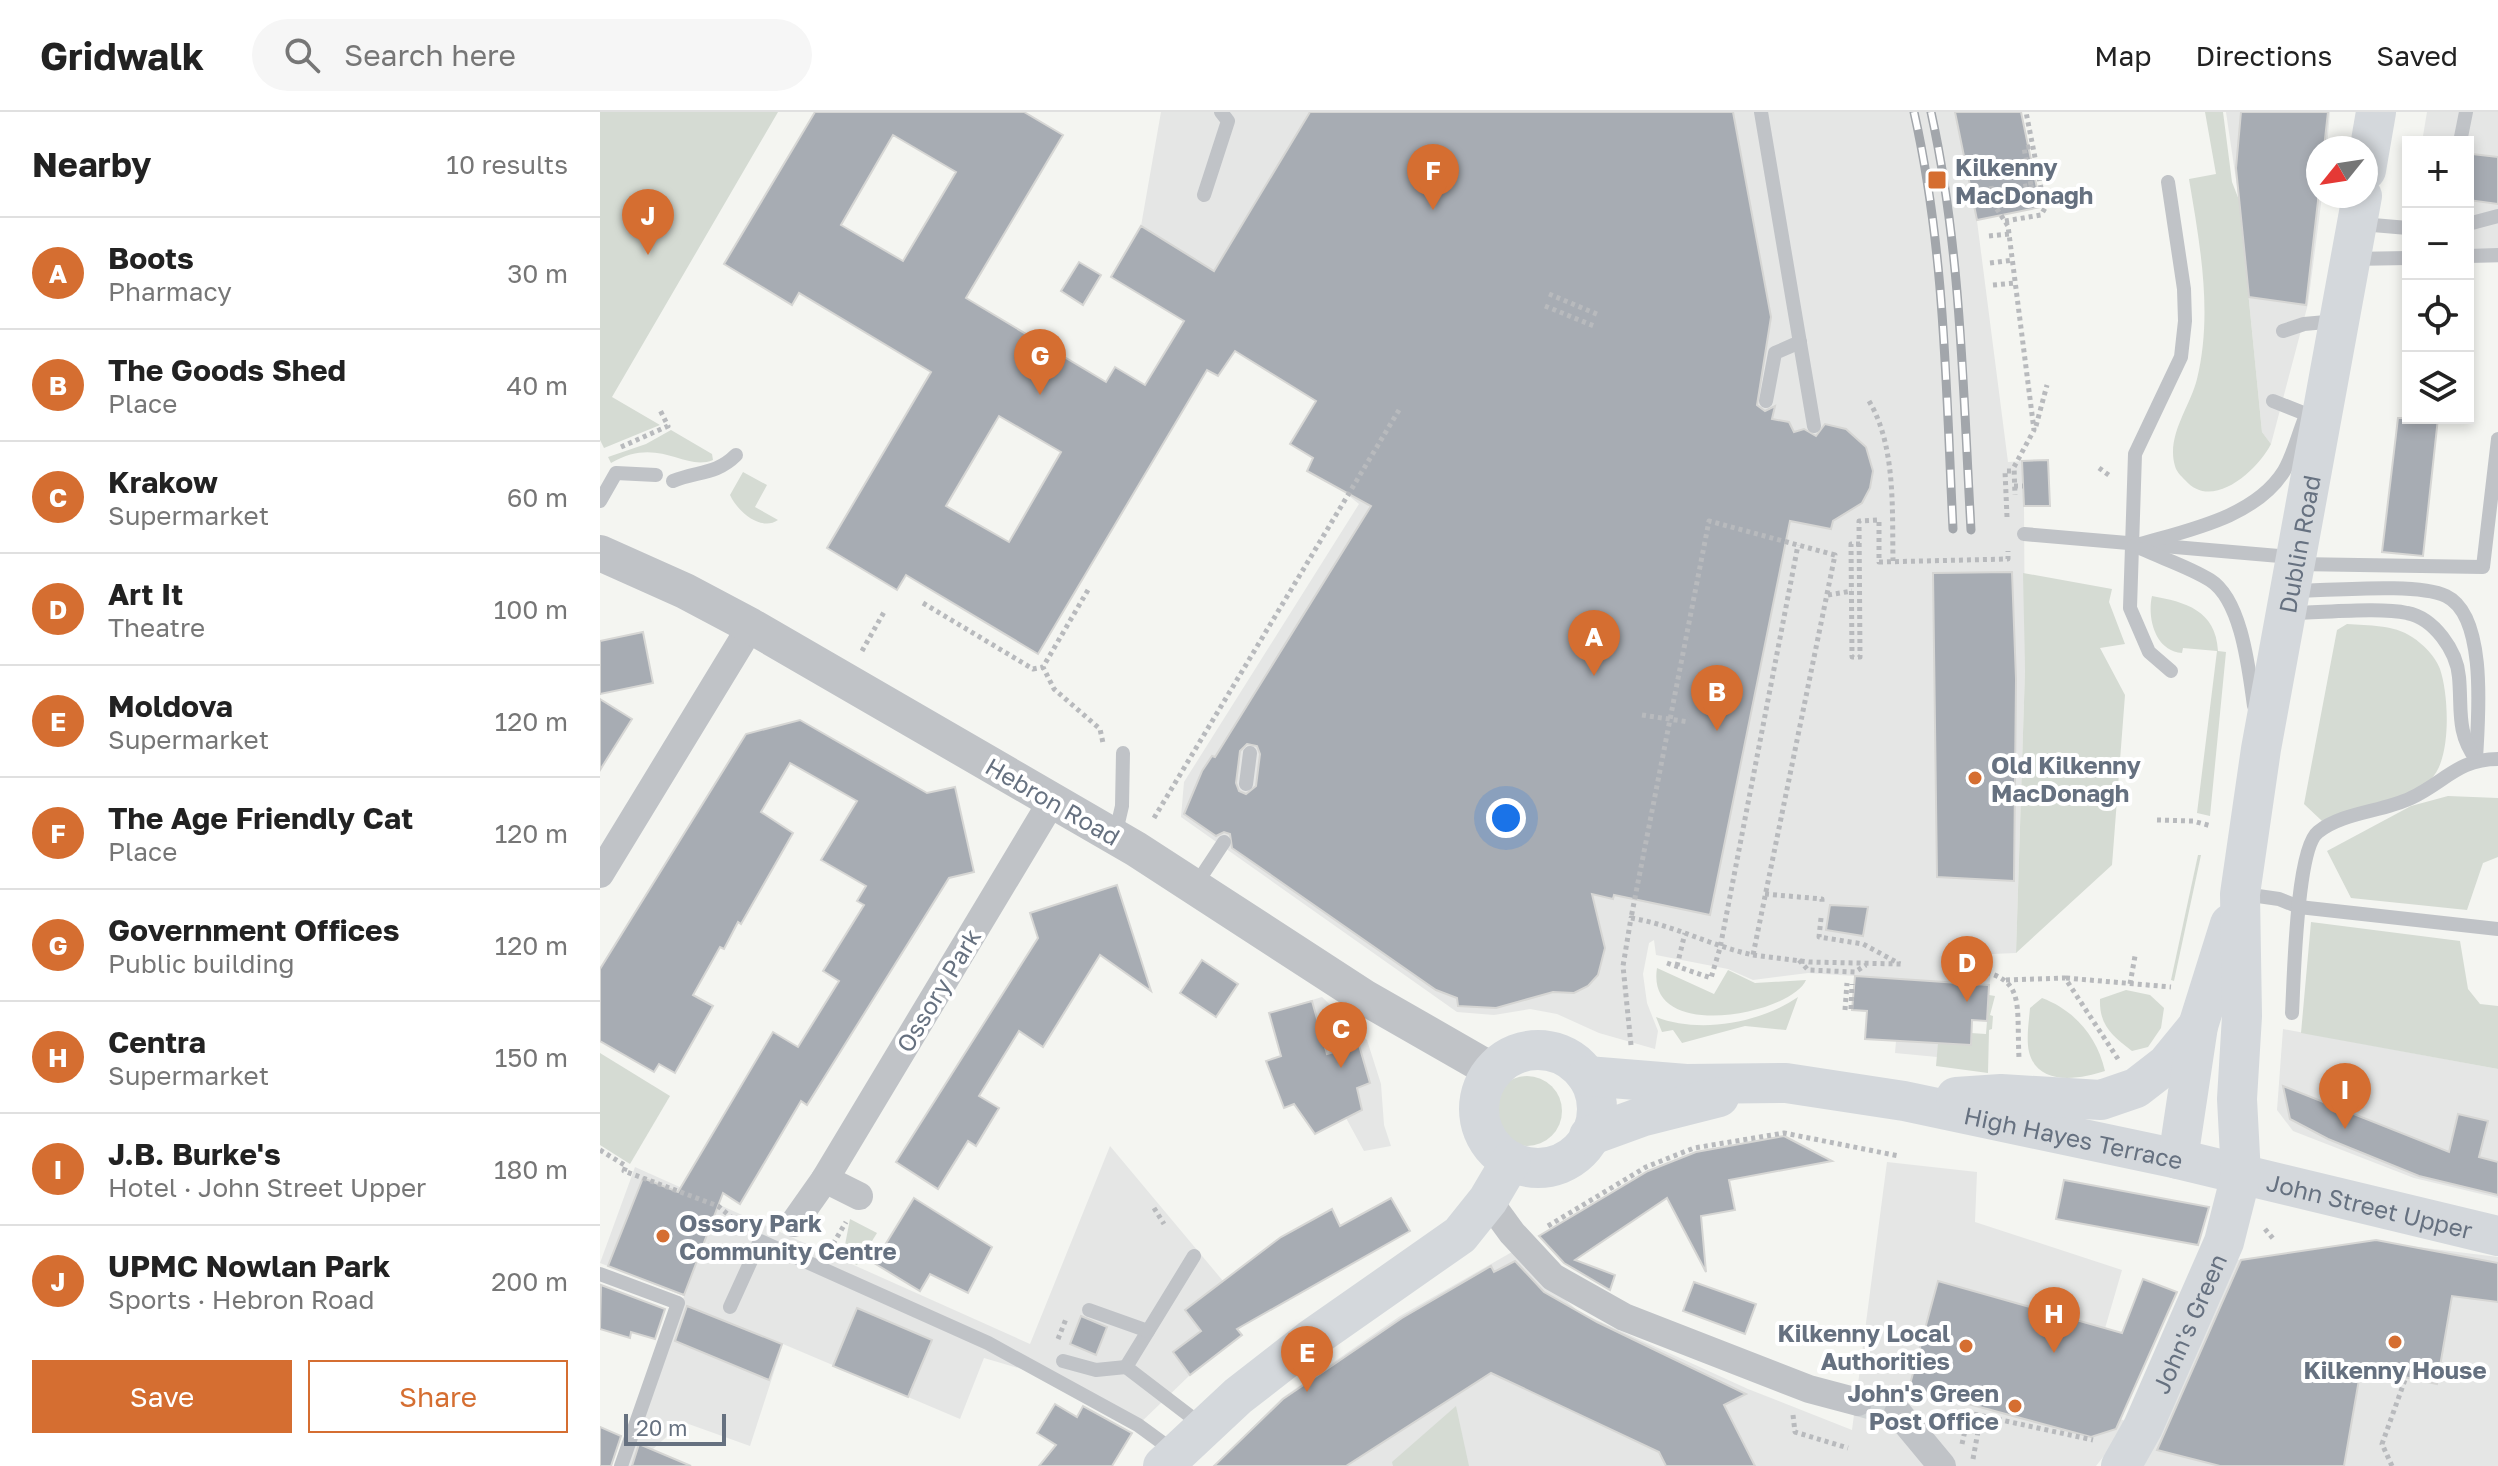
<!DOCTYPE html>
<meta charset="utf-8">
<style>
:root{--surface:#fff;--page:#f6f6f6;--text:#222;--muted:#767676;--line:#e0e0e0;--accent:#d56e31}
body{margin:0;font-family:"Golos Text",sans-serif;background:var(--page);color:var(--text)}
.controls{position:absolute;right:24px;top:24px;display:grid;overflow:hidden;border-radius:0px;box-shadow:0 4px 12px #0003}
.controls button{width:72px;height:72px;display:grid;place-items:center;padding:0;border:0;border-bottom:2px solid var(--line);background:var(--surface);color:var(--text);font:40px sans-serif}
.compass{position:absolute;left:1706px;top:24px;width:72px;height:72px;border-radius:50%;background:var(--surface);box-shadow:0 4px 12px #0003;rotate:240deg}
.scale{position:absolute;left:24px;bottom:20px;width:102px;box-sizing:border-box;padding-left:8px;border:4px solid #667180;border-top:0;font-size:22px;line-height:28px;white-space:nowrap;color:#667180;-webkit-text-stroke:6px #fff;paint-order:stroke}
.you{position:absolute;left:906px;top:706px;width:28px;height:28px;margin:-20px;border:6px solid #fff;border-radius:50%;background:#1a73e8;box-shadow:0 0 0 12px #1a73e833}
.badge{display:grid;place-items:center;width:52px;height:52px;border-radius:50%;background:var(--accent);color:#fff;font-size:26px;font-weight:700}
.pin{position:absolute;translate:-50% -66px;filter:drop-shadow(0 2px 4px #0008)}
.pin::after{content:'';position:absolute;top:42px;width:28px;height:24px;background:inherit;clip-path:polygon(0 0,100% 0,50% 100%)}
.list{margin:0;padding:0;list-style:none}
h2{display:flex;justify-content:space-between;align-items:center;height:104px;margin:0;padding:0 32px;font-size:34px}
h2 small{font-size:26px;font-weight:400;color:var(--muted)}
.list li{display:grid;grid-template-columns:52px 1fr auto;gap:24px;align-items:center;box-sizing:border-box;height:112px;padding:0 32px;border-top:2px solid var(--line)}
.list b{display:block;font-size:30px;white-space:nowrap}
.list p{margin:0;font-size:26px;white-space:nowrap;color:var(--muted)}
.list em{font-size:26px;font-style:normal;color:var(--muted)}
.actions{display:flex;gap:16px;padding:24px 32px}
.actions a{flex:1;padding:18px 0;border:2px solid var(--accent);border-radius:0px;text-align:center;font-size:28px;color:var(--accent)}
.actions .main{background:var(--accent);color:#fff}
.icon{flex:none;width:44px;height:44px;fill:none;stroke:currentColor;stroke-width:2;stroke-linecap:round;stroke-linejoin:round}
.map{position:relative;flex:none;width:1898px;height:1354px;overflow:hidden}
header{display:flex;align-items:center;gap:48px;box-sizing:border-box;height:112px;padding:0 40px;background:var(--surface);border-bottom:2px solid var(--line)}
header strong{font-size:38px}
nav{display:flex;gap:44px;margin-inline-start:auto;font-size:28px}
.search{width:560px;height:72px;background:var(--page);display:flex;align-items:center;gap:20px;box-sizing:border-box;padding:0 28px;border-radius:44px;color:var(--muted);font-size:30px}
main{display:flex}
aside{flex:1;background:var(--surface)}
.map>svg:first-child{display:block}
</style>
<header>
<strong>Gridwalk</strong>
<div class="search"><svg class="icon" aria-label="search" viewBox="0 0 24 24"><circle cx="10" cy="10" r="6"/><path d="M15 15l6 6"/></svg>Search here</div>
<nav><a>Map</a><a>Directions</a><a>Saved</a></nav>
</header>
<main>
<aside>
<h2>Nearby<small>10 results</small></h2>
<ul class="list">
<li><span class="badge">A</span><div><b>Boots</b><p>Pharmacy</p></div><em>30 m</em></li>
<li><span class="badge">B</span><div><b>The Goods Shed</b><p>Place</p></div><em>40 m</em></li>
<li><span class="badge">C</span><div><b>Krakow</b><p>Supermarket</p></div><em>60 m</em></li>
<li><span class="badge">D</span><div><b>Art It</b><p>Theatre</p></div><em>100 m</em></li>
<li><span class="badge">E</span><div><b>Moldova</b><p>Supermarket</p></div><em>120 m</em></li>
<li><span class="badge">F</span><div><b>The Age Friendly Cat</b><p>Place</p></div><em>120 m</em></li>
<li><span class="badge">G</span><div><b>Government Offices</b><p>Public building</p></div><em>120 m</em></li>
<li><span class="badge">H</span><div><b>Centra</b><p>Supermarket</p></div><em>150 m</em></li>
<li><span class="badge">I</span><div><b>J.B. Burke's</b><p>Hotel · John Street Upper</p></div><em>180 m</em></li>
<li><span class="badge">J</span><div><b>UPMC Nowlan Park</b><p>Sports · Hebron Road</p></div><em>200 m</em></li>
</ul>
<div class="actions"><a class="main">Save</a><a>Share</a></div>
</aside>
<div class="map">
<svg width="1898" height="1354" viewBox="0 0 1898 1354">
<rect width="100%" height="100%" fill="#f4f5f1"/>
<g fill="#e5e6e5">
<path d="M561,0H1363L1408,350L1422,349L1424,394L1425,558L1416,841L1392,842L1387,909L1372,908L1371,933L1337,945L1295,941L1296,929L1267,900L1253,898L1255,864L1208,861L1153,868L1128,857L1056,843L1054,828L1049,831L1043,862L1047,891L1058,919L1055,937L999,921L957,902L930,897L894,903L857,900L581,705L584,670L759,392L739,376L707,359L713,346L690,332L734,260L635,239L618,264L568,234L583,209L511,165L541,114Z"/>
<path d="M1626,0H1730L1727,36H1718V84H1722L1708,192L1671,332L1662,320L1639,88Z"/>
<path d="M1827,0H1898V151H1868V30H1822Z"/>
<path d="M722,885L767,928L781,972L784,1013L791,1034L764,1039L746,1006L715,1022L694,992L669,901Z"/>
<path d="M1683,917L1898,957V1086L1814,1066L1693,1019L1677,998Z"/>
<path d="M510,1034L654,1206L638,1218L642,1223L590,1263L535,1316L425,1258L384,1246L360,1307L183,1232L150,1334L83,1310L53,1337L46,1354H26L84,1184L0,1151L35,1055L430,1232Z"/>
<path d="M1287,1050L1377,1060L1375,1110L1522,1158L1483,1292L1530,1311L1496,1354H614L682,1286L800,1204L912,1140L979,1200L1148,1277L1252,1318Z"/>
<path d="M1769,1129L1898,1145V1354H1542L1630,1149Z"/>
</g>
<g fill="#d5dbd3">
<path d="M0,0H178L12,285L60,313L4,336L0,328Z"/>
<path d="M1605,0H1623L1632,70L1639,88L1662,320L1671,332C1658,358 1612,400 1585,368C1581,364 1576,359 1575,354C1566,324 1590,295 1597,267C1613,201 1600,133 1589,67L1616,62Z"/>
<path d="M71,318L112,342L113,348C84,360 59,323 11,351L8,345L46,332Z"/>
<path d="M143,360L167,373L155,395L178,408C161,420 137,399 130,383Z"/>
<path d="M1423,461L1512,477L1509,490L1525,532L1500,536L1525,583L1512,753L1416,841L1425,558Z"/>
<path d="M1552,484C1585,490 1616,498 1618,539L1626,540L1610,704L1597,701L1617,539L1583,536L1582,541C1555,539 1547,506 1552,484Z"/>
<path d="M1747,512C1769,514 1793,512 1812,525C1823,532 1835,544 1840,557C1849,583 1852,649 1830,668C1800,693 1758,699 1722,709L1704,692L1737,518Z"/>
<path d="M1848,684L1898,686V745L1883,751L1867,798L1751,786L1727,739L1811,694Z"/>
<path d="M1598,743H1601L1574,869L1571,868Z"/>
<path d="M1711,810L1860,829L1868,877L1880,892L1898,894V957L1701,921Z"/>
<path d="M1057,856L1114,882L1128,858L1155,871L1206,868C1192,902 1045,932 1057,856Z"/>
<path d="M1526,878L1550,883L1564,896L1561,916L1548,935L1532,939C1512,924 1499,913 1500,887Z"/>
<path d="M1389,883L1395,884L1390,903L1393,904L1392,917L1389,918L1388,961L1336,954L1338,931L1370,933L1371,921L1386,922Z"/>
<path d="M1198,885L1186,918L1145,914L1082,931L1073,918L1062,920L1056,905C1100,922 1160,911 1198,885Z"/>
<path d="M1442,886C1474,898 1497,924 1505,959C1480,967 1438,975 1429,940C1426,927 1429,909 1430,896Z"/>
<path d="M0,941L70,984L30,1052L0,1033Z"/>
<circle cx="927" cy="999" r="35"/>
<path d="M250,1107L277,1121L257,1153L237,1144L244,1138Z"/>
<path d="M856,1294L869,1354H793L792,1350Z"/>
</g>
<g fill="#a7acb3" stroke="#d6d6d4" stroke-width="2" fill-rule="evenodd">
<path d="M215,0H424L463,23L366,186L506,270L515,255L545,273L584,209L511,165L541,114L614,159L710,0H1133L1171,205L1157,293L1165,299L1175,294L1172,307L1189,310L1194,320L1204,317L1216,324L1225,312L1246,317L1266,335L1273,359L1270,376L1262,391L1233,409L1231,417L1190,409L1110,803L1014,783L1013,787L992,782L1005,836L998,863L988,874L974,881L953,880L896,896L858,894L857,886L836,878L632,736L630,722L624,720L616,724L584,702L602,659L612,644L615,645L771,394L707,359L713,346L690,332L716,289L635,239L618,264L607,258L438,542L306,463L297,478L227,436L331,260L199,181L192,193L124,152ZM293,23L356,60L303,149L241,113ZM399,304L461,340L409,430L346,394ZM647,632L657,634L660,642L656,674L646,682L639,679L636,671L640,639Z"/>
<path d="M1355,0H1421L1441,95L1377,108Z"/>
<path d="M1641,0H1728L1724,36H1718V89L1706,193L1649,185L1636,56Z"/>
<path d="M1872,42L1898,45V92L1868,88Z"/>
<path d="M479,150L501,163L483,193L461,179Z"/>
<path d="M1798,306H1838L1823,444L1782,440Z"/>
<path d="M1448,348L1450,394H1424L1422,349Z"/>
<path d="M1412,460L1416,567L1414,769L1337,765L1333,461Z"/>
<path d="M43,520L53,571L0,582V529Z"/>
<path d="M0,587L32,607L0,658Z"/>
<path d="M200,608L327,681L355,675L374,760L349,766L207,993L201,989L140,1092L123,1081L84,1183L8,1154L43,1066L78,1080L173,920L198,935L239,869L223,859L264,793L257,789L266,774L221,748L257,689L190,651L161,700L193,721L141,812L138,810L124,837L120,835L93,883L113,894L75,961L59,952L54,960L0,929V857L146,622Z"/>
<path d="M517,773L551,879L500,843L443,935L419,919L379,984L399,996L376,1034L368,1029L338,1077L296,1050L438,826L430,801Z"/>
<path d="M1230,793L1268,795L1263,824L1226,818Z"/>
<path d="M602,848L638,872L616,905L580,881Z"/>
<path d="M1255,864L1389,873L1387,909L1372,908L1371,933L1265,927L1267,899L1252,898Z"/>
<path d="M712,889L727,942L759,933L770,971L757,976L762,998L715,1022L694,992L684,996L666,949L681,944L669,901Z"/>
<path d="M1683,974L1849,1040L1858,1002L1888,1009L1879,1045L1898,1050V1083L1819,1064L1728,1027L1690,1007Z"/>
<path d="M1184,1024L1232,1049L1129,1068L1135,1098L1101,1104L1106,1160L1067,1086L975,1148L1015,1163L1010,1178L964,1151L939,1124L1048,1059L1096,1040Z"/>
<path d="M1464,1068L1609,1095L1598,1133L1456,1107Z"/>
<path d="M314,1086L392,1135L368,1181L330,1162L320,1179L274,1151Z"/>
<path d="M791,1086L810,1119L637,1217L642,1223L590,1263L573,1240L601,1219L585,1198L681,1125L732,1097L740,1114Z"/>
<path d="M1776,1128L1898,1151V1190L1852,1184L1837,1272L1761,1256L1744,1354H1620L1557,1338L1641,1148Z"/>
<path d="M915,1149L944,1180L997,1210L1146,1282L1124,1293L1155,1354H1066L1059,1340L891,1261L746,1354H614L683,1287L802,1206L891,1154L894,1160Z"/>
<path d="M1543,1167L1577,1180L1516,1317L1491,1325L1309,1276L1338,1169L1522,1221Z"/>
<path d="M1094,1170L1156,1192L1145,1222L1083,1199Z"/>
<path d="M1,1173L65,1197L55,1227L31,1220L30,1226L0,1217Z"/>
<path d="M87,1194L182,1232L169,1268L75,1229Z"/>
<path d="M257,1196L332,1228L308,1285L233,1254Z"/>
<path d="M481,1204L507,1215L496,1243L470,1232Z"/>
<path d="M455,1292L477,1305L483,1294L532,1321L512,1354H439L456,1333L437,1321Z"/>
<path d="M0,1315L21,1324L11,1354H0Z"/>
<path d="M39,1332L91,1354H32Z"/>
</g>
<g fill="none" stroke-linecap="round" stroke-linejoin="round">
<path stroke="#d0d4d5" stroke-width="28" stroke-dasharray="28 14" stroke-linecap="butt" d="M1258,1290L1298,1301"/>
<g stroke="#b8babd" stroke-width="5" stroke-dasharray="4 4" stroke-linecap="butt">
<path d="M1431,73L1424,36L1433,34"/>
<path d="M1391,74L1393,91L1408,114L1434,318L1414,355L1415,383"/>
<path d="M1392,81L1431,73L1433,82L1393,91"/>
<path d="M1405,109L1441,103L1445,96L1426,0"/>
<path d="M1389,124L1409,122"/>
<path d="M1390,151L1413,148"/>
<path d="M1393,173L1415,171"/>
<path d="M949,182L999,203"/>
<path d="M945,194L994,214"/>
<path d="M1269,289C1296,334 1292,398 1293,449"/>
<path d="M1436,314L1447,273"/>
<path d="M21,335L68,314L59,296"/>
<path d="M1499,356L1510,364"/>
<path d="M1414,374H1423"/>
<path d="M1407,405L1405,359H1414"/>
<path d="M1260,432H1251L1252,545H1260L1259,409L1279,408V450L1408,447V439"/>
<path d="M488,478L443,555L454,577L500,617L503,631"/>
<path d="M1228,483L1252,479"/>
<path d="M323,491L433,557L443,555"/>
<path d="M262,539L284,500"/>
<path d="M1042,603L1089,610"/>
<path d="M554,706L799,298"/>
<path d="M1557,708L1593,709L1611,714"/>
<path d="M1165,782L1222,787V792"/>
<path d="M1221,806L1219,825L1263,832L1300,852"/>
<path d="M1153,843L1209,850L1301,852"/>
<path d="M1199,848L1208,858L1255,860L1266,853"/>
<path d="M1067,851L1111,866L1120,836L1198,433"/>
<path d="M1077,854L1085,821"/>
<path d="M1355,855C1428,862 1416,883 1419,946"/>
<path d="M1466,866L1571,875"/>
<path d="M1406,868L1465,866L1518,947"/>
<path d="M1530,872L1535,844"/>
<path d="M1251,897L1252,872"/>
<path d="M1245,898L1247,871"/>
<path d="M1031,933L1023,854L1031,806C1074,813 1111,834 1153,843L1235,443L1109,409L1031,806"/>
<path d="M0,1038L26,1054L24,1059L118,1094L144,1116"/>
<path d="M554,1096L564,1112"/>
<path d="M948,1114L1046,1055L1094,1036L1184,1021L1299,1044"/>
<path d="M1665,1117L1675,1129"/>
<path d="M233,1132L246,1110"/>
<path d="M458,1227L466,1207"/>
<path d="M1193,1303L1195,1320L1248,1336"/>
<path d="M1344,1311L1369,1301L1493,1328"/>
<path d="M1362,1332L1369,1301"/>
<path d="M1373,1347L1381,1303"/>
<path d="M1792,1354L1782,1332L1806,1265"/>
</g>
<g stroke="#c0c3c7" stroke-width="14">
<path d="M1161,0L1214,314"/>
<path d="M1860,30L1866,0"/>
<path d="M1568,70L1584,177L1585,209L1581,245L1535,342L1530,496L1549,540L1571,559"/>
<path d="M604,83L628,9L621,0"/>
<path d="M1761,112L1808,116"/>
<path d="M1868,112L1898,104"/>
<path d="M1868,144L1898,143"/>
<path d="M1751,147L1808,146"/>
<path d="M1683,219L1704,212L1737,209"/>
<path d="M1166,289L1175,241L1200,230"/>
<path d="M1673,289L1716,306"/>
<path d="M73,369C97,359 116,363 136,343"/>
<path d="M0,389L16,361L56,363"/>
<path d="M1424,422L1692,445"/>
<path d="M1534,434C1583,419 1654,407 1684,359C1693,344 1698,323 1705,306"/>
<path d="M1542,437C1564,447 1589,455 1610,468C1642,488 1649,559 1654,594"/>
<path d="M1697,452L1883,455L1898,327"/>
<path d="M1692,479C1728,479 1817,470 1846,484C1888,504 1878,608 1876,647"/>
<path d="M1689,501C1720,501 1780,495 1807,501C1834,506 1857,539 1859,565C1862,597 1856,620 1876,647"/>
<path d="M646,672L650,641"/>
<path d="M515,724L522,694L523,641"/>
<path d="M595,774L624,730"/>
<path d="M1644,782L1679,787L1699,795L1898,817"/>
<path d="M1692,901C1694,869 1696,737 1718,720C1743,700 1782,700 1811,686C1845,670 1858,647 1898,647"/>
<path d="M594,1144L526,1255L603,1314"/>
<path d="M0,1162L78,1191L21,1354"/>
<path d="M130,1195L160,1129L388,1231L538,1313L575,1340"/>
<path d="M489,1198L548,1219"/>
<path d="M463,1249L496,1258L526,1255"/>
</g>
<g stroke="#c0c3c7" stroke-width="28">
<path d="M0,762L151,514"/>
<path d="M225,1067L259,1084"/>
<path d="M888,1088L912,1121L953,1165L1024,1205L1209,1277L1258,1290"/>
<path d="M194,1111L225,1067L452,689"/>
<path d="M1298,1301L1342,1354"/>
</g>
<path stroke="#c0c3c7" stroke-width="36" d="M0,441L85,479L151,514L536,737L764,885L893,959"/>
<g stroke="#d4d8dc" stroke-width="40">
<path d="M1766,58L1776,0"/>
<circle cx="938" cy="997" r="59"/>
<path id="s1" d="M987,964L1086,972L1186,971L1304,989L1578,1047L1898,1124"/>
<path d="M1356,985L1401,982L1501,988L1536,976L1567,952L1598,914"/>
<path d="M989,1024L1044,1004L1119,985"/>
<path d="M1578,1047L1598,914L1630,812"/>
<path d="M563,1354L638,1284L710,1228L860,1123L888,1088L911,1049"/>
<path id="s2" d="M1521,1354L1543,1315L1624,1130L1641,1063L1637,987L1642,904L1640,782L1661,637L1762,84"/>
</g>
<defs>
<g id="rail">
<path d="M1314,0C1345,138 1346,277 1353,417"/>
<path d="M1331,0C1361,136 1363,279 1371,418"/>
</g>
</defs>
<use href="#rail" stroke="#a2a6ab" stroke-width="9"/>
<use href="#rail" stroke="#fff" stroke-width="6" stroke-dasharray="18" stroke-linecap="butt"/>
</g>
<g fill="#d56e31" stroke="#fff" stroke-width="3">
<rect x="1327" y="58" width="20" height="20" rx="4"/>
<circle cx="1375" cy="666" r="8"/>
<circle cx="63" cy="1124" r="8"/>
<circle cx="1795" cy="1230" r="8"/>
<circle cx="1366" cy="1234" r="8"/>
<circle cx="1415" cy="1294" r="8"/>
</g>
<g text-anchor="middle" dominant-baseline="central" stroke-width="8" stroke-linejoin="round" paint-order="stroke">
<g font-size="24" font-weight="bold" fill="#667180" stroke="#fff" text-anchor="start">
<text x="1355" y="54">Kilkenny<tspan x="1355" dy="28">MacDonagh</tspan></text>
<text x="1391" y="652">Old Kilkenny<tspan x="1391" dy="28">MacDonagh</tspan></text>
<text x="79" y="1110">Ossory Park<tspan x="79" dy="28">Community Centre</tspan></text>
<text x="1350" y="1220" text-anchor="end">Kilkenny Local<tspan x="1350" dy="28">Authorities</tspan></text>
<text x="1795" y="1257" text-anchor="middle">Kilkenny House</text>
<text x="1399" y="1280" text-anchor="end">John's Green<tspan x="1399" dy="28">Post Office</tspan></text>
</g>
<g font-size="24" fill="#667180" stroke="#fff">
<text stroke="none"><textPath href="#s2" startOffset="952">Dublin Road</textPath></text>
<text transform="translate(453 689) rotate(30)">Hebron Road</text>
<text transform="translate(338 878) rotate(-59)">Ossory Park</text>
<text stroke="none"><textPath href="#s1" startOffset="492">High Hayes Terrace</textPath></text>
<text stroke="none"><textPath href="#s1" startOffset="796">John Street Upper</textPath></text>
<text stroke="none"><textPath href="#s2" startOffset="158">John's Green</textPath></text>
</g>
</g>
</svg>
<div class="controls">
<button>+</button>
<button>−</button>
<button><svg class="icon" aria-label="locate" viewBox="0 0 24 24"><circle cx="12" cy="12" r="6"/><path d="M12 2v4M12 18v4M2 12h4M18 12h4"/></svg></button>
<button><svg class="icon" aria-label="layers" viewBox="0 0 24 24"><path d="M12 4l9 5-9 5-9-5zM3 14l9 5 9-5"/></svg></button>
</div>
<svg class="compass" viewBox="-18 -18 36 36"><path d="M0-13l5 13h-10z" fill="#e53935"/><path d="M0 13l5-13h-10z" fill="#767676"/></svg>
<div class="scale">20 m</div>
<div class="you"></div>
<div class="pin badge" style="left:994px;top:564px">A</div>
<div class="pin badge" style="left:1117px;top:619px">B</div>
<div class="pin badge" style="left:741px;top:956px">C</div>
<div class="pin badge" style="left:1367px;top:890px">D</div>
<div class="pin badge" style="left:707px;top:1280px">E</div>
<div class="pin badge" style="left:833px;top:98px">F</div>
<div class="pin badge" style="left:440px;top:283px">G</div>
<div class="pin badge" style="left:1454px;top:1241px">H</div>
<div class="pin badge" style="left:1745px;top:1017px">I</div>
<div class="pin badge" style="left:48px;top:143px">J</div>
</div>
</main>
